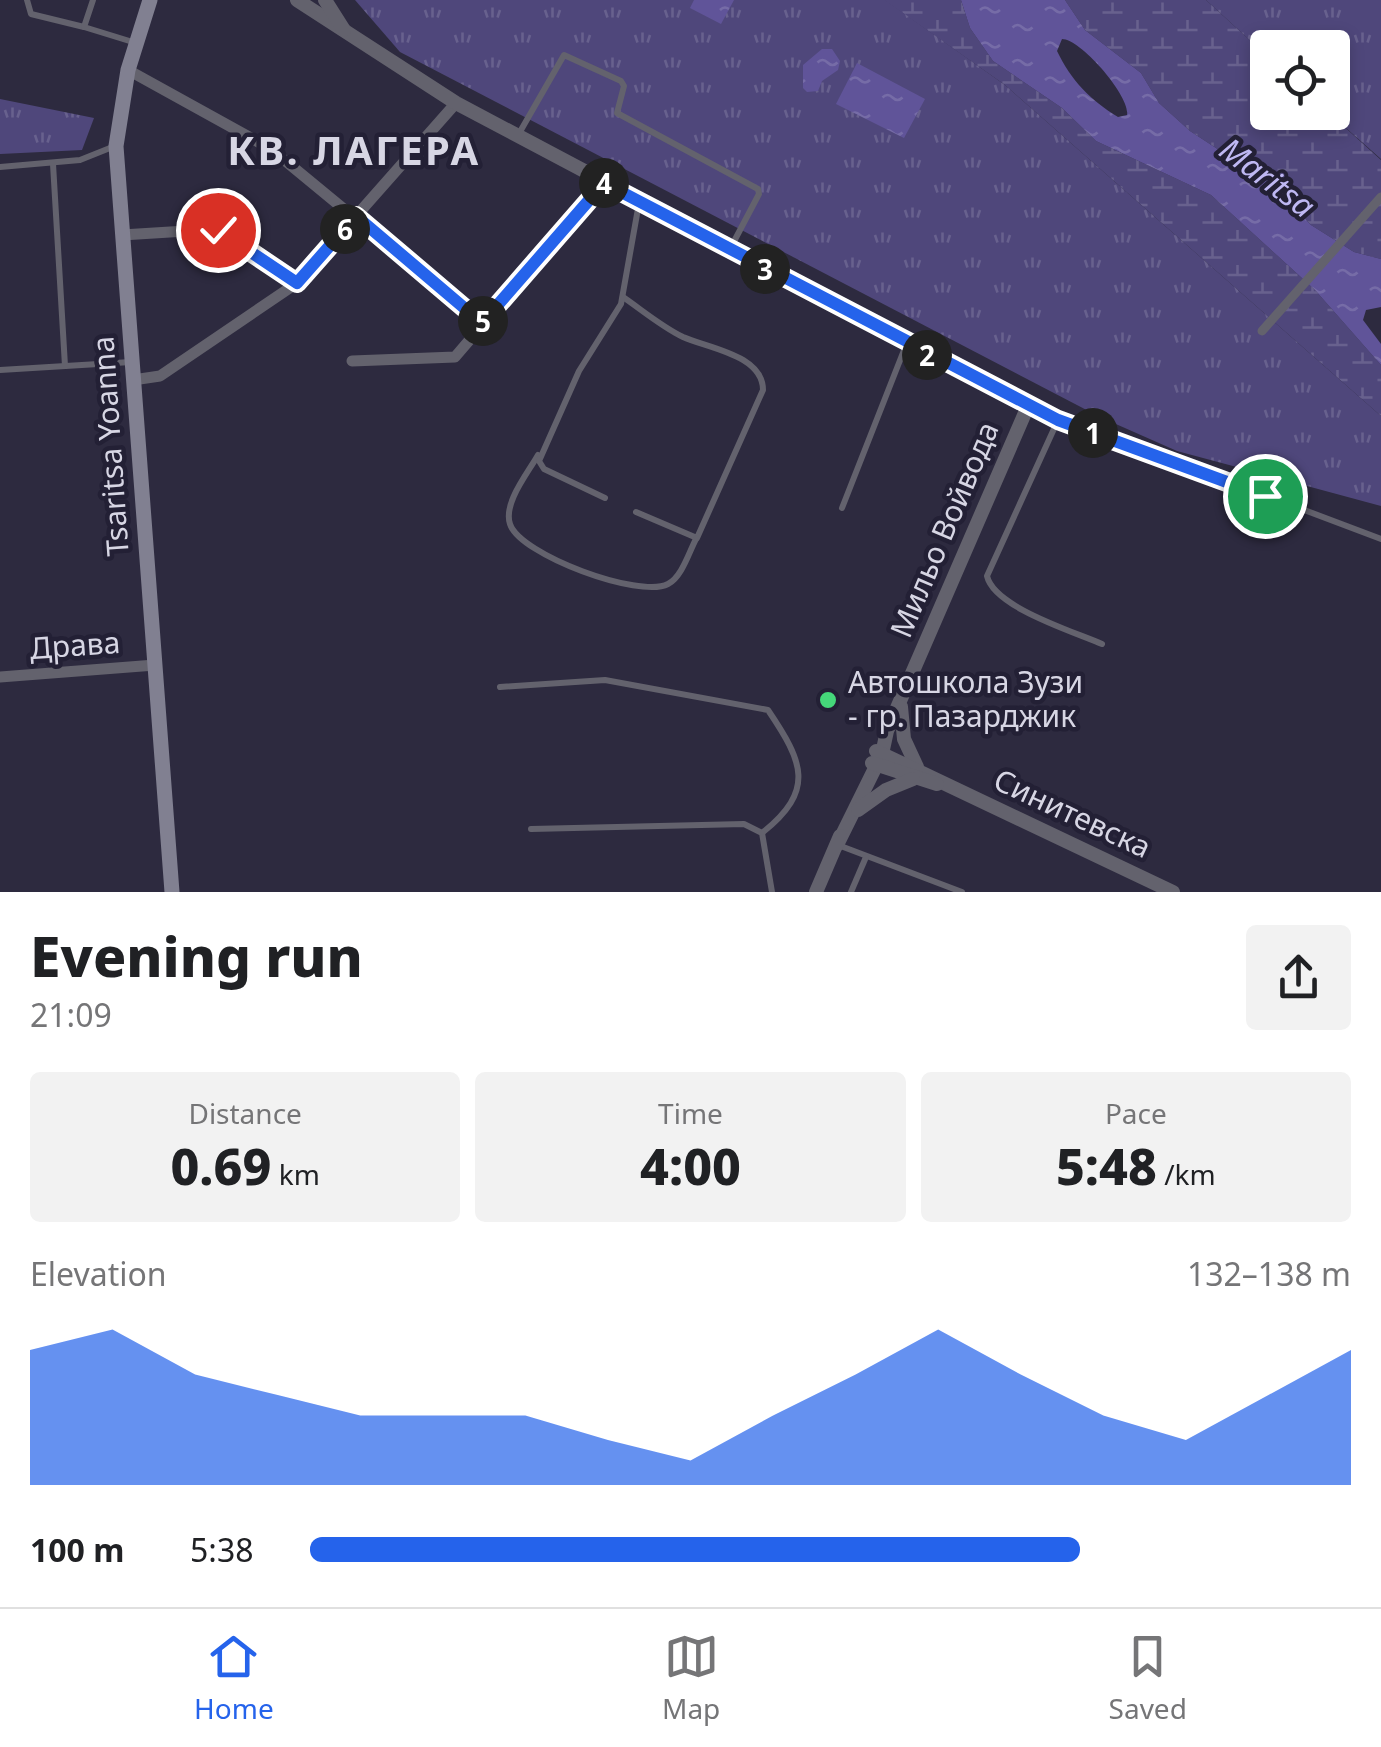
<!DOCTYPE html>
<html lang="en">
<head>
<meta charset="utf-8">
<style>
	:root { --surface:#fff; --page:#f2f2f2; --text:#202124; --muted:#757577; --line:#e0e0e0; --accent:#2563eb }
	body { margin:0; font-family:"Noto Sans",sans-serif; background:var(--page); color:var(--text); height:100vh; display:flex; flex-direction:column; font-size:38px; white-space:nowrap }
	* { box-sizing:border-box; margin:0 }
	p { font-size:32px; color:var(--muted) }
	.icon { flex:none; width:55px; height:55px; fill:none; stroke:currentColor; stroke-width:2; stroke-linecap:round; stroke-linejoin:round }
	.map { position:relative; height:892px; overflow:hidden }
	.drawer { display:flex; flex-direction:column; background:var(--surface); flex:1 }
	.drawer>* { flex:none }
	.controls { position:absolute; left:1250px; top:30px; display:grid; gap:20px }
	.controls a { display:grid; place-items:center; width:100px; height:100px; border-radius:10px; background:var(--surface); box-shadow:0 5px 15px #0003; font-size:50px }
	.pin { position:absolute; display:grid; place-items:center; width:85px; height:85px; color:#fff; margin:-42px; border:5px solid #fff; border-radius:50%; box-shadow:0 2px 10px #0007 }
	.km { position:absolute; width:50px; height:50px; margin:-25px; border-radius:50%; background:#222; color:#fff; font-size:28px; line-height:50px; text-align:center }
	.round { display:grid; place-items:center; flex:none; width:105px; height:105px; border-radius:10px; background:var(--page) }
	.summary { display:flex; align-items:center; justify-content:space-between; height:170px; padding:0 30px }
	h1 { font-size:55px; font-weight:800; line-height:75px }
	.stats { display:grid; grid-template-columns:repeat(3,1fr); gap:15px; height:170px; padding:10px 30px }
	.stats div { display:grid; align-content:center; border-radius:10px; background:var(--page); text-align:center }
	.stats b { font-size:50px; font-weight:800 }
	.stats small { font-size:28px; font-weight:400 }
	.stats p { font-size:28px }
	.chart { height:280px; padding:20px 30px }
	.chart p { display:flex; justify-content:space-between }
	.chart svg { width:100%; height:180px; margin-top:10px; fill:var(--accent); opacity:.7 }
	ul { padding:0 30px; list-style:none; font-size:32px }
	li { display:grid; grid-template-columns:160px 120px 1fr; align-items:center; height:75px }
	li i { height:25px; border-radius:12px; background:var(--accent) }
	.menu { display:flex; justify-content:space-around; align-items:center; height:140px; border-top:2px solid var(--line); background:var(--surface); font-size:28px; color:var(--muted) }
	.menu a { display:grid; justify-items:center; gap:5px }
	.menu .on { color:var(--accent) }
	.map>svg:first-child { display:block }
	.wetland { fill:url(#wetland-marsh) }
	.park { fill:url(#park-tufts) }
	.water { fill:url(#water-ripples); fill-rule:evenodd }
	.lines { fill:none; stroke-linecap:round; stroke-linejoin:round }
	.service { stroke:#63626d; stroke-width:6 }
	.pedestrian { stroke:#63626d; stroke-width:9 }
	.minor { stroke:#63626d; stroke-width:11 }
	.tertiary { stroke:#63626d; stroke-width:14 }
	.secondary { stroke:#818091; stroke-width:15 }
	.route-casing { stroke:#fff; stroke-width:20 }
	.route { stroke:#2563eb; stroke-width:12 }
	.poi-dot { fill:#45d77a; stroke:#232035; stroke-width:4 }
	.labels { text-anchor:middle; stroke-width:9; stroke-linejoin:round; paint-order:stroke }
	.street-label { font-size:30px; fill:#d7d6e4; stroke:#232035 }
	.poi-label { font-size:30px; fill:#d7d6e4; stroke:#232035; text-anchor:start }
	.water-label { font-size:32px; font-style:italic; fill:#bfb8f3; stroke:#232035 }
	.district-label { font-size:40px; font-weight:bold; letter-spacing:2.5px; fill:#d7d6e4; stroke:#232035 }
</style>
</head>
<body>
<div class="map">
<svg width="1381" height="892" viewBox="0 0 1381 892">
	<defs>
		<pattern id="wetland-marsh" width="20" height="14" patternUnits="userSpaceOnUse" patternTransform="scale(2.5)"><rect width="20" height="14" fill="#4f477b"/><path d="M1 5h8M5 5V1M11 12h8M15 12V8" fill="none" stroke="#68618e"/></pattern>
		<pattern id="park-tufts" width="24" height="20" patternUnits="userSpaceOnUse" patternTransform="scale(2.5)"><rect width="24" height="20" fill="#4f477b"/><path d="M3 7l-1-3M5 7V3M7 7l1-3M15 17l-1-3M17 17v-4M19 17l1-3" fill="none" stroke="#68618e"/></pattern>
		<pattern id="water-ripples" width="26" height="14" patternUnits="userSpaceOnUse" patternTransform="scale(2.5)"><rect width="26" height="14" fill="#605499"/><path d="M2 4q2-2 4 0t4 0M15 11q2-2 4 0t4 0" fill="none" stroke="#766ca7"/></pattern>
	</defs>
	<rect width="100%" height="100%" fill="#2d2a3f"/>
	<!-- wetland -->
	<g class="wetland">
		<polygon points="884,0 961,0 970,28 993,61 1062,108 1096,141 1211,195 1315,290 1381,365 1381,416 1005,85"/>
		<polygon points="1065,0 1206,0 1267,56 1268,112 1329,113 1381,160 1381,259 1354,252 1311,225 1274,186 1190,131 1159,103 1141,73 1085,30"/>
	</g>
	<!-- park -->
	<g class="park">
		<polygon points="355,0 885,0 1005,85 1381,416 1381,506 1177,451 1100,417 400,52"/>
		<polygon points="1206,0 1381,0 1381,159 1329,113 1332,48 1268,48 1267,56"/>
		<polygon points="0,99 94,118 82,150 0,154"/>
	</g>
	<!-- water -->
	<g class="water">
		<polygon points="694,0 734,0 721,24 690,8"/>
		<path d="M961 0H1065L1085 30 1141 73 1159 103 1190 131 1274 186 1311 225 1354 252 1381 259V307L1366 310 1363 320 1381 344V365L1315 290 1211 195 1096 141 1062 108 993 61 970 28ZM1062 39C1081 39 1131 97 1127 115L1118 117C1090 100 1071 80 1057 51Z"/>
		<polygon points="822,49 832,49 840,61 838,70 822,81 818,91 807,92 803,88 803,65"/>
		<polygon points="857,63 925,99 904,138 836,104"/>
	</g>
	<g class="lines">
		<!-- service -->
		<g class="service">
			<polyline points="27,0 31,14 84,27"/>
			<polyline points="93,0 84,27 136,43"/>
			<polyline points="517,137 564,55 621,81 624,86 617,113 758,189 759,194 730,249"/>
			<polyline points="53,164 65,366"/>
			<polyline points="0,167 80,160 115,146"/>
			<path d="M623 297C642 310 662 327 683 337 708 348 763 355 763 390L697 538 636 512"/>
			<polyline points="0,370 131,362"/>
			<polyline points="1029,406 1381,539"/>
			<path d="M1058 420 987 576C994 607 1072 631 1102 644"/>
			<path d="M538 455C528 473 503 503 510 524 520 555 640 599 668 584 682 577 689 552 696 539"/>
			<polyline points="605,498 544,469 539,461 579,371 621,304 639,203"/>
			<polyline points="842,508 906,345"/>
			<path d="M500 687 605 680 768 710C803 762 816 790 762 833"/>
			<polyline points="531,829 744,824 762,833 772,892"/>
			<polyline points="838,845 962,892"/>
			<polyline points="851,892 866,857"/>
		</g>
		<!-- pedestrian -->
		<polyline class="pedestrian" points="1262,331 1381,197"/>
		<!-- minor -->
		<g class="minor">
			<polyline points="128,70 271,149 482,323"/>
			<polyline points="122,235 218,229 297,283"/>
			<polyline points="352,361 455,357 604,183"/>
			<polyline points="133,380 160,376 297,283 456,103"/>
			<polyline points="0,677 155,665"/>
		</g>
		<!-- tertiary -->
		<g class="tertiary">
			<polyline points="297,0 456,103 1028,406 887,731 882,754 837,845"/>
			<polyline points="325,0 344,30"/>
			<polyline points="901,707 904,739 917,767"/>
			<polyline points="876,751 1173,892"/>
			<polyline points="872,763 937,784"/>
			<polyline points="858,810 886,790 913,779"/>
			<polyline points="816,892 840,836"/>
		</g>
		<!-- secondary -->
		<polyline class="secondary" points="150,0 128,70 116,146 172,892"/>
	</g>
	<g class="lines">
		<!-- route casing -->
		<g class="route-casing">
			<polyline id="route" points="218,230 297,283 356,216 482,323 604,183 1058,420 1265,496"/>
		</g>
		<!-- route -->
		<use href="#route" class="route"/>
	</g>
	<!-- markers -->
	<circle class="poi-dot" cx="828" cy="700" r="10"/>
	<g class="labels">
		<!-- street labels -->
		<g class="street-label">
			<text transform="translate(111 446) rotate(-94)" y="10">Tsaritsa Yoanna</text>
			<text transform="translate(945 530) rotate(-67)" y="10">Мильо Войвода</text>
			<text transform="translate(75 646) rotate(-4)" y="10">Драва</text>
			<text transform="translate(1072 814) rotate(25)" y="10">Синитевска</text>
		</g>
		<!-- poi labels -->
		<g class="poi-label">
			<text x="848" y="693">Автошкола Зузи<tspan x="848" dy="34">- гр. Пазарджик</tspan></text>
		</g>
		<!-- water labels -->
		<g class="water-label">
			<text transform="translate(1267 178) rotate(37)" y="11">Maritsa</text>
		</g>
		<!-- district labels -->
		<g class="district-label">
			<text x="354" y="165">КВ. ЛАГЕРА</text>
		</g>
	</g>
</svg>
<div class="controls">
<a><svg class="icon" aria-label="locate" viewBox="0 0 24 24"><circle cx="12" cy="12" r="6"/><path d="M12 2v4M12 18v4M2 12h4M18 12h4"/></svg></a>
</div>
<div class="pin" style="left:1265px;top:496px;background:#1e9e55"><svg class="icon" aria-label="arrive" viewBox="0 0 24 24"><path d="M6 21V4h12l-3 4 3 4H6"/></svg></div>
<div class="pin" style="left:218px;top:230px;background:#d93025"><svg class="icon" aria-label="check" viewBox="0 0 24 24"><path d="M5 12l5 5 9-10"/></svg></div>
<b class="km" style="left:1093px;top:433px">1</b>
<b class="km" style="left:927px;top:355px">2</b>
<b class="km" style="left:765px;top:269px">3</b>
<b class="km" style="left:604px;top:183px">4</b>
<b class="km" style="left:483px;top:321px">5</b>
<b class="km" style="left:345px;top:229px">6</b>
</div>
<section class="drawer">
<div class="summary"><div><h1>Evening run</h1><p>21:09</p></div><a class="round"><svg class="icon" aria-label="share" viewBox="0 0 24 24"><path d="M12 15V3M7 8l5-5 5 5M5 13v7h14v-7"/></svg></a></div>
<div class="stats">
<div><p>Distance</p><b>0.69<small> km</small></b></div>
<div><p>Time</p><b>4:00</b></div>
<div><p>Pace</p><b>5:48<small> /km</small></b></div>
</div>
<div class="chart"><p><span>Elevation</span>132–138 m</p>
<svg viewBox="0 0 160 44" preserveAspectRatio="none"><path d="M0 44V11L10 6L20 17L30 22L40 27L50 27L60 27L70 33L80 38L90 27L100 17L110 6L120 17L130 27L140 33L150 22L160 11V44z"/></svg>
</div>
<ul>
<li><b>100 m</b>5:38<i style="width:74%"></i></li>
</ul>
</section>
<nav class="menu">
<a class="on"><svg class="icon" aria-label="home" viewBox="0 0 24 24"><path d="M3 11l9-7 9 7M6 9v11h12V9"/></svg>Home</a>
<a><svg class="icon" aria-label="map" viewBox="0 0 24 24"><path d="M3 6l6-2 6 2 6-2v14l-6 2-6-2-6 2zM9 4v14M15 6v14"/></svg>Map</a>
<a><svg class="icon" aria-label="saved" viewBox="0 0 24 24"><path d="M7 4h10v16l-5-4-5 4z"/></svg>Saved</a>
</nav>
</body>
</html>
